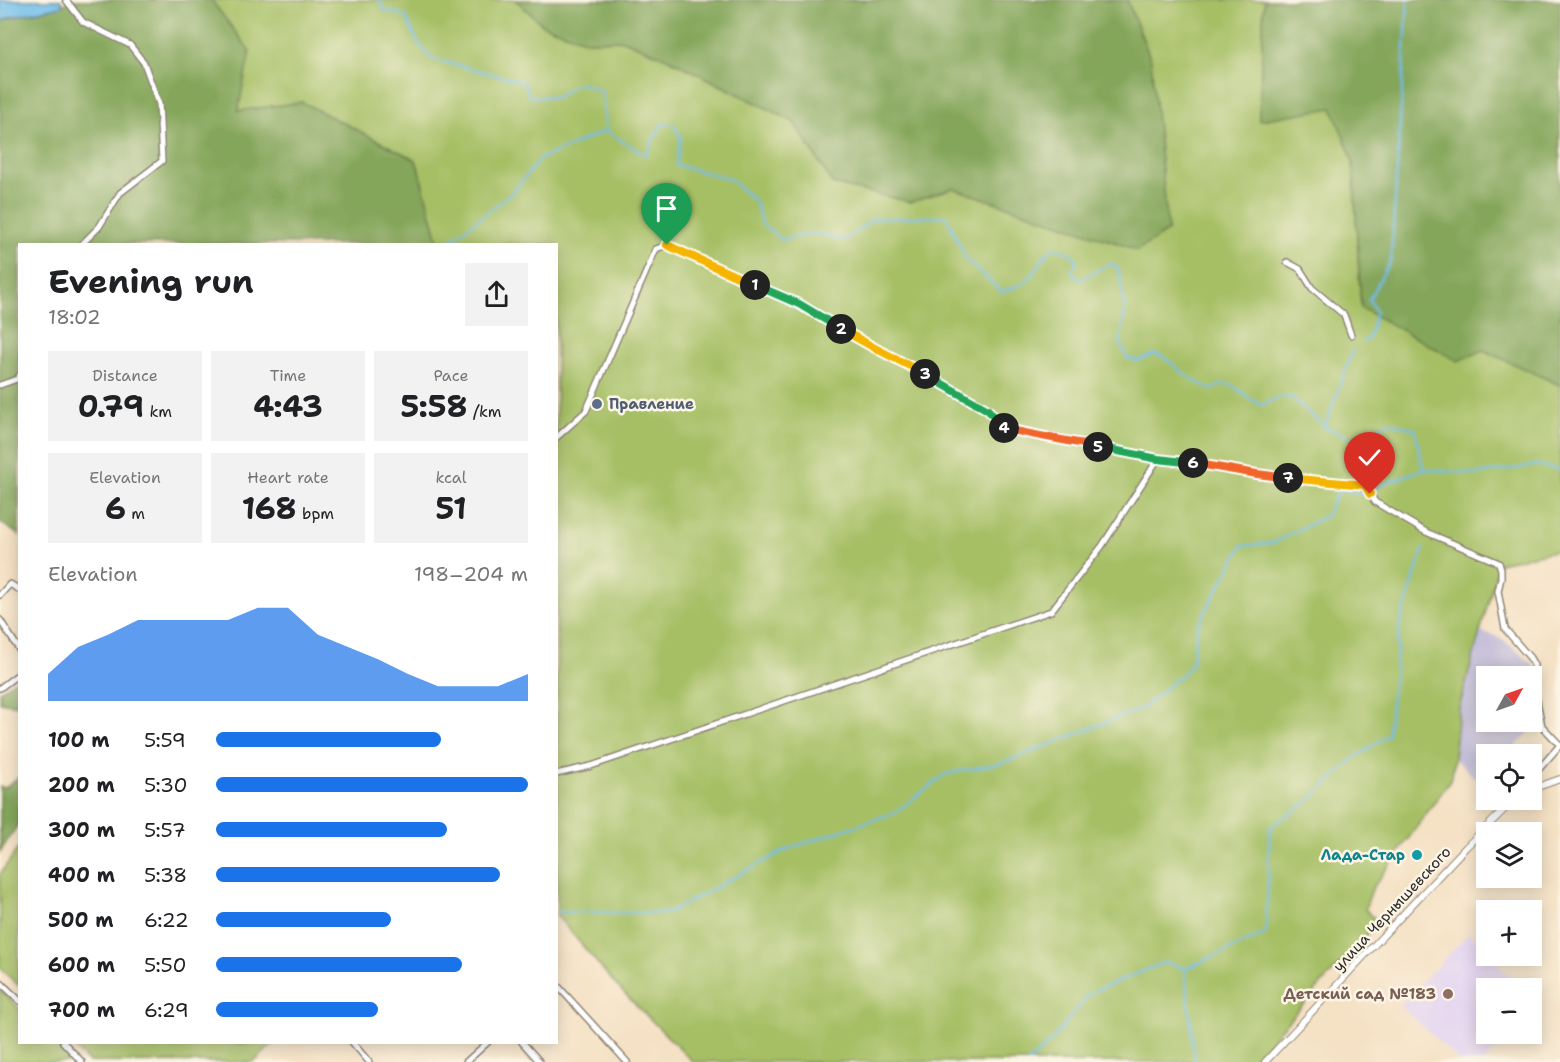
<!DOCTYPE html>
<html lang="en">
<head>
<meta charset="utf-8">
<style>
	:root { --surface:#fff; --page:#f2f2f2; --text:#202124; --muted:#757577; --accent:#1a73e8 }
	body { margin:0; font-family:"Shantell Sans",sans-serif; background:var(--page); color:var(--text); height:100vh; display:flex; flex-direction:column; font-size:22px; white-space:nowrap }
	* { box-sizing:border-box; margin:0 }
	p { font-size:20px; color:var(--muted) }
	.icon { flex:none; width:33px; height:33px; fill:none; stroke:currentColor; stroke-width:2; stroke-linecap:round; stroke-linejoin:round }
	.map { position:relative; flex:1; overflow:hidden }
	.panel { position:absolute; left:18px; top:243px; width:540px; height:801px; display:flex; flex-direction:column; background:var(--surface); border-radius:0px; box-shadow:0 3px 15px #0003 }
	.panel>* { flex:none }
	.needle { width:39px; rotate:50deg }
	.tools { position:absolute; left:1476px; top:666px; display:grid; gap:12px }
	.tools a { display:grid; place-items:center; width:66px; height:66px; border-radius:0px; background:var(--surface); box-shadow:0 3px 15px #0003; font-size:30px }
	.pin { position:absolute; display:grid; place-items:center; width:51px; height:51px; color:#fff; margin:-62px -26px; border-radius:50% 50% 50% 0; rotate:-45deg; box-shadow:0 0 6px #0007 }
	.pin .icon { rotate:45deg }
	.km { position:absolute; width:30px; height:30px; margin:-15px; border-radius:50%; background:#222; color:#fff; font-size:16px; line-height:30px; text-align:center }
	.round { display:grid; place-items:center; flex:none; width:63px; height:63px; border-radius:0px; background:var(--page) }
	.headline { display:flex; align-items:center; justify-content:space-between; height:102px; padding:0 30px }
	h1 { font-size:33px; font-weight:700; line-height:45px }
	.figures { display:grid; grid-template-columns:repeat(3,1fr); gap:9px; height:102px; padding:6px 30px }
	.figures div { display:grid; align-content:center; border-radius:0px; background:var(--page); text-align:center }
	.figures b { font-size:30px; font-weight:700 }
	.figures small { font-size:16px; font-weight:400 }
	.figures p { font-size:16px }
	.chart { height:168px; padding:12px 30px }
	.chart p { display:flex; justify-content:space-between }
	.chart svg { width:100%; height:108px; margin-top:6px; fill:var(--accent); opacity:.7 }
	ul { padding:0 30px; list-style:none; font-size:20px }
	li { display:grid; grid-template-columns:96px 72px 1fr; align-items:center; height:45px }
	li i { height:15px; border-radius:8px; background:var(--accent) }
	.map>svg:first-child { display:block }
	.built { fill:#e3d3f2 }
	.industrial { fill:#c6c0da; fill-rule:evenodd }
	.green { fill:#a6bf65; stroke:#687548; stroke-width:1.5 }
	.forest { fill:#84a65a; stroke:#586842; stroke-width:1.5 }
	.water { fill:#71beeb; stroke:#4e748b; stroke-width:1.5 }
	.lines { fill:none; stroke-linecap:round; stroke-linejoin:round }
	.stream { stroke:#71beeb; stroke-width:2 }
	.minor-casing { stroke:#908678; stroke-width:8 }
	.tertiary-casing { stroke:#908678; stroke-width:8 }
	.minor { stroke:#fff; stroke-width:5 }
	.tertiary { stroke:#fff; stroke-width:6 }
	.split-1-casing { stroke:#fff; stroke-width:12 }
	.split-2-casing { stroke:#fff; stroke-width:12 }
	.split-3-casing { stroke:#fff; stroke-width:12 }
	.split-4-casing { stroke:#fff; stroke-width:12 }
	.split-5-casing { stroke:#fff; stroke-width:12 }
	.split-6-casing { stroke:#fff; stroke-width:12 }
	.split-7-casing { stroke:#fff; stroke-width:12 }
	.split-8-casing { stroke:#fff; stroke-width:12 }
	.split-1 { stroke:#f5b400; stroke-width:8 }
	.split-2 { stroke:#22a559; stroke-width:8 }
	.split-3 { stroke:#f5b400; stroke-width:8 }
	.split-4 { stroke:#22a559; stroke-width:8 }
	.split-5 { stroke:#f0652b; stroke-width:8 }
	.split-6 { stroke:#22a559; stroke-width:8 }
	.split-7 { stroke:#f0652b; stroke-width:8 }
	.split-8 { stroke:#f5b400; stroke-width:8 }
	.service-dot { fill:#5c6f8a; stroke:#fcf5e5; stroke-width:2 }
	.culture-dot { fill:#0f9aa8; stroke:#fcf5e5; stroke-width:2 }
	.education-dot { fill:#8d6e63; stroke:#fcf5e5; stroke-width:2 }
	.labels { text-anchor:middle; stroke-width:5; stroke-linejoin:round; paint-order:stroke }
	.service-label { font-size:15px; font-weight:bold; fill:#4e5e75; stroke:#fcf5e5; text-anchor:start }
	.culture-label { font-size:15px; font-weight:bold; fill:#0d838f; stroke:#fcf5e5; text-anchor:end }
	.street-label { font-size:15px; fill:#2b2b2b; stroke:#fcf5e5 }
	.education-label { font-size:15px; font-weight:bold; fill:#785e54; stroke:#fcf5e5; text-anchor:end }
</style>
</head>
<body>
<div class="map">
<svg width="1560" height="1062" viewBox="0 0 1560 1062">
	<rect width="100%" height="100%" fill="#fcf5e5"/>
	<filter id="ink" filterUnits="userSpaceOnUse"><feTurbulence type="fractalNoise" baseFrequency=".0167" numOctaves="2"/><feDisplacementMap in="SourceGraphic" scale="12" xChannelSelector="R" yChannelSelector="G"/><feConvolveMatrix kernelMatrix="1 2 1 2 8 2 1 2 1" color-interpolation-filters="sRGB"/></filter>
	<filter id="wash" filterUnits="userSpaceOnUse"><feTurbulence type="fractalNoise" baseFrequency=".008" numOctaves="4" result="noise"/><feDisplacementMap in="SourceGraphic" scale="24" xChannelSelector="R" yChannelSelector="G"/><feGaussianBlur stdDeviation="1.35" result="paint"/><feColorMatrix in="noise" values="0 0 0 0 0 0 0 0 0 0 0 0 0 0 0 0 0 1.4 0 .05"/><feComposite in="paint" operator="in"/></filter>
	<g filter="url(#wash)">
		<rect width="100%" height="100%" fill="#f5e1c4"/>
		<!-- built -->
		<polygon class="built" points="1469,933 1486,952 1486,956 1490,956 1521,988 1486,988 1486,1034 1511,1034 1483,1062 1460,1062 1400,1005"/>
		<!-- industrial -->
		<path class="industrial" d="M1480 631 1501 638 1534 665 1533 680 1542 726 1533 729 1507 754H1486V773L1478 779 1475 778 1455 759 1459 708ZM1486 676H1532V722H1486Z"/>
		<!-- green -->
		<g class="green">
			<polygon points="211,0 516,0 543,25 587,41 623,40 667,58 794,122 833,184 911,202 953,188 1138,250 1151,60 1127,0 1264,0 1259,120 1332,107 1353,161 1361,308 1483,350 1560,385 1560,550 1499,563 1459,708 1452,778 1372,889 1365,909 1378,922 1251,1062 693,1062 616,985 557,916 556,244 439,244 416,160 302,102 238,111 249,51"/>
			<polygon points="19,847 19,986 0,968 0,874"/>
			<polygon points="0,989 19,1008 20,1042 55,1043 75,1062 0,1062"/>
			<polygon points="70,1043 274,1043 254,1062 89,1062"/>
		</g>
		<!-- forest -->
		<g class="forest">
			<path d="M71 0H211L250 51 238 111 302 102 416 160 439 244H20L19 535 0 522V22C22 11 50 14 71 0Z"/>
			<polygon points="516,0 1127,0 1151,60 1168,231 1138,250 953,188 911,202 833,184 794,122 667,58 623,40 587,41 543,25"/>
			<polygon points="1264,0 1560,0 1560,385 1483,350 1458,361 1361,308 1353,161 1332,108 1259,120"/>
			<polygon points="19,678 19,705 0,702 0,691"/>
			<polygon points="19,777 19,823 0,852 0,786 5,788"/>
		</g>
		<!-- water -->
		<polygon class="water" points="0,0 61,0 62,6 10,17 0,22"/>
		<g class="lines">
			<!-- stream -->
			<g class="stream">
				<path d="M379 0 384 10 405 15 418 43 432 59 524 82 530 97H557L578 83 601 90 606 131 645 155 662 124 674 125 681 138 676 165 730 179 755 201 762 224 782 240 812 233 845 240 873 219 946 216 967 261 1002 292C1010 289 1022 285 1028 280 1046 263 1044 233 1076 258V264L1072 270 1074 276 1080 280 1107 265 1113 264 1119 271 1125 309 1120 343 1127 358 1137 361 1155 354 1164 357 1187 376 1211 390C1236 374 1239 397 1261 405L1282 396 1292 398 1325 427 1358 441 1389 422 1415 429 1423 469 1477 474 1538 465 1560 470"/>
				<polyline points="446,244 512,193 540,159 605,131"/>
				<polyline points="1363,341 1368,340 1376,312 1369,299 1391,260 1408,0"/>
				<polyline points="1325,426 1353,350"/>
				<polyline points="556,912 668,913 787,849 894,813 946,774 1002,763 1143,708 1191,666 1198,625 1242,546 1273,543 1326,516 1339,489 1358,494 1423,469"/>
				<polyline points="1185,969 1195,1062"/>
				<polyline points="1029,1062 1053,1039 1090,993 1166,962 1185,969 1266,933 1270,827 1309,801 1352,760 1388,735 1400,624 1423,549"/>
			</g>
		</g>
	</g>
	<g filter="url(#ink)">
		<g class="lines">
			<!-- minor casing -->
			<g class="minor-casing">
				<g id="minor">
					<polyline points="66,0 83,22 130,45 144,63 159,104 162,161 120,193 99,227 82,244"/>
					<polyline points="1287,262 1300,269 1312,288 1344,315 1351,335"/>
					<polyline points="0,385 17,379 20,375"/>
					<polyline points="556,438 586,411 656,249 667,245 799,304 873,347 950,387 988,410 1003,428 1032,435 1054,437 1158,459 1203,464 1257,474 1365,485 1375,502 1426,532 1499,563 1501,570 1501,578 1498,591 1505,629 1530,658 1534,665 1533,680 1542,726 1560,745"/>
					<polyline points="0,595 10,584 20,590"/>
					<polyline points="0,620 20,651"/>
					<polyline points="0,688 20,673"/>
					<polyline points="556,774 591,766 1051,611 1102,546 1158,459"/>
					<polyline points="1532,777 1560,745"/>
					<polyline points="0,982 20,1001"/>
					<polyline points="556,984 627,1062"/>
					<polyline points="63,1042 82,1062"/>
					<polyline points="352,1042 369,1062"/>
					<polyline points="522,1042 540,1062"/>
					<polyline points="466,1062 488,1042"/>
				</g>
			</g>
			<!-- tertiary casing -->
			<g class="tertiary-casing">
				<g id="tertiary">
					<polyline points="1532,789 1560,779"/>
					<polyline points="1265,1062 1466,847 1514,800"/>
				</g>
			</g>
			<!-- minor -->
			<use href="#minor" class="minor"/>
			<!-- tertiary -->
			<use href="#tertiary" class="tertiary"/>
		</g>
	</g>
	<g class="lines" filter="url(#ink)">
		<!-- split-1 casing -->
		<g class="split-1-casing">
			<polyline id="split-1" points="667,245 755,285"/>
		</g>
		<!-- split-2 casing -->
		<g class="split-2-casing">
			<polyline id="split-2" points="755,285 799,304 841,329"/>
		</g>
		<!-- split-3 casing -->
		<g class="split-3-casing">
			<polyline id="split-3" points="841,329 873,347 925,374"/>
		</g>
		<!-- split-4 casing -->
		<g class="split-4-casing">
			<polyline id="split-4" points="925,374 988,410 1004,428"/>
		</g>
		<!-- split-5 casing -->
		<g class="split-5-casing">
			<path id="split-5" d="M1004 428C1035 436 1066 440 1098 447"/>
		</g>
		<!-- split-6 casing -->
		<g class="split-6-casing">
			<polyline id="split-6" points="1098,447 1158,459 1193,463"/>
		</g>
		<!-- split-7 casing -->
		<g class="split-7-casing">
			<polyline id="split-7" points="1193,463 1257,474 1288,478"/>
		</g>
		<!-- split-8 casing -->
		<g class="split-8-casing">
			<polyline id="split-8" points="1288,478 1365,485 1370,494"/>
		</g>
		<!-- split-1 -->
		<use href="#split-1" class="split-1"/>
		<!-- split-2 -->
		<use href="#split-2" class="split-2"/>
		<!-- split-3 -->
		<use href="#split-3" class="split-3"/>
		<!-- split-4 -->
		<use href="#split-4" class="split-4"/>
		<!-- split-5 -->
		<use href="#split-5" class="split-5"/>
		<!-- split-6 -->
		<use href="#split-6" class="split-6"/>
		<!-- split-7 -->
		<use href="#split-7" class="split-7"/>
		<!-- split-8 -->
		<use href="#split-8" class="split-8"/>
	</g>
	<!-- markers -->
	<circle class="service-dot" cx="597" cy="404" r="6"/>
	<circle class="culture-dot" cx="1417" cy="855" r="6"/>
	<circle class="education-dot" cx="1448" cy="994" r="6"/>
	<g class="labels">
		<!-- service labels -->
		<g class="service-label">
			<text x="609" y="409">Правление</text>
		</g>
		<!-- culture labels -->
		<g class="culture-label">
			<text x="1405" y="860">Лада-Стар</text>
		</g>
		<!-- street labels -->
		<g class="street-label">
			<text transform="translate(1392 909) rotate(-47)" y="5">улица Чернышевского</text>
		</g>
		<!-- education labels -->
		<g class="education-label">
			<text x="1436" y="999">Детский сад №183</text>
		</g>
	</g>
</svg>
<div class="tools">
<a><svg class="needle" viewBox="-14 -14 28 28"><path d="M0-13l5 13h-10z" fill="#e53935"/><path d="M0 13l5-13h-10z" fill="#757577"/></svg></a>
<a><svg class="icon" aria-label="locate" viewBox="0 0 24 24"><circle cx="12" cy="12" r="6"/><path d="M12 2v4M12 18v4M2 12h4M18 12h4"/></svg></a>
<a><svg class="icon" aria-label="layers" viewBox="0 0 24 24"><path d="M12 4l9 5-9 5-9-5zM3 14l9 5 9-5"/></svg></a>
<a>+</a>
<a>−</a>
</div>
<div class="pin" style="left:667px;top:245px;background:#1e9e55"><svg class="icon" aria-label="arrive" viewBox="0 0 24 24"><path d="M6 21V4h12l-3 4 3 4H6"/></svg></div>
<div class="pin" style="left:1370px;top:494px;background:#d93025"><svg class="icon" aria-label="check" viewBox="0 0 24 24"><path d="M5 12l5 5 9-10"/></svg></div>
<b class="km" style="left:755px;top:285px">1</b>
<b class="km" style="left:841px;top:329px">2</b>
<b class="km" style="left:925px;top:374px">3</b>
<b class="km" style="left:1004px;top:428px">4</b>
<b class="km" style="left:1098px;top:447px">5</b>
<b class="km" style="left:1193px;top:463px">6</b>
<b class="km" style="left:1288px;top:478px">7</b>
<section class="panel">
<div class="headline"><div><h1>Evening run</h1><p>18:02</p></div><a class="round"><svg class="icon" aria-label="share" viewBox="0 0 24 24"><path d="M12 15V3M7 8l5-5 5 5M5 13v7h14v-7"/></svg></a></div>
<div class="figures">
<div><p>Distance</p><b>0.79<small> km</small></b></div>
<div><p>Time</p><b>4:43</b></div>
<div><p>Pace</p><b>5:58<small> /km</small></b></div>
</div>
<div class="figures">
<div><p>Elevation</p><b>6<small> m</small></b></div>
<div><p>Heart rate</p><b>168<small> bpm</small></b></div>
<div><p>kcal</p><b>51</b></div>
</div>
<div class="chart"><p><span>Elevation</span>198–204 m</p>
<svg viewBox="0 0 160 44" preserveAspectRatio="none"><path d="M0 44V33L10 22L20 17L30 11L40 11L50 11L60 11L70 6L80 6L90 17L100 22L110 27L120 33L130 38L140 38L150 38L160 33V44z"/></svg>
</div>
<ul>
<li><b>100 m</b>5:59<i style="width:72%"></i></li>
<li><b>200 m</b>5:30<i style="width:100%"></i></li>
<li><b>300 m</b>5:57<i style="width:74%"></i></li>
<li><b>400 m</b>5:38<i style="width:91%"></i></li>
<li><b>500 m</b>6:22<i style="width:56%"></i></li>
<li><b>600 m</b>5:50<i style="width:79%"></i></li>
<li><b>700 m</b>6:29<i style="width:52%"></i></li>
</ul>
</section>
</div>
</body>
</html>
